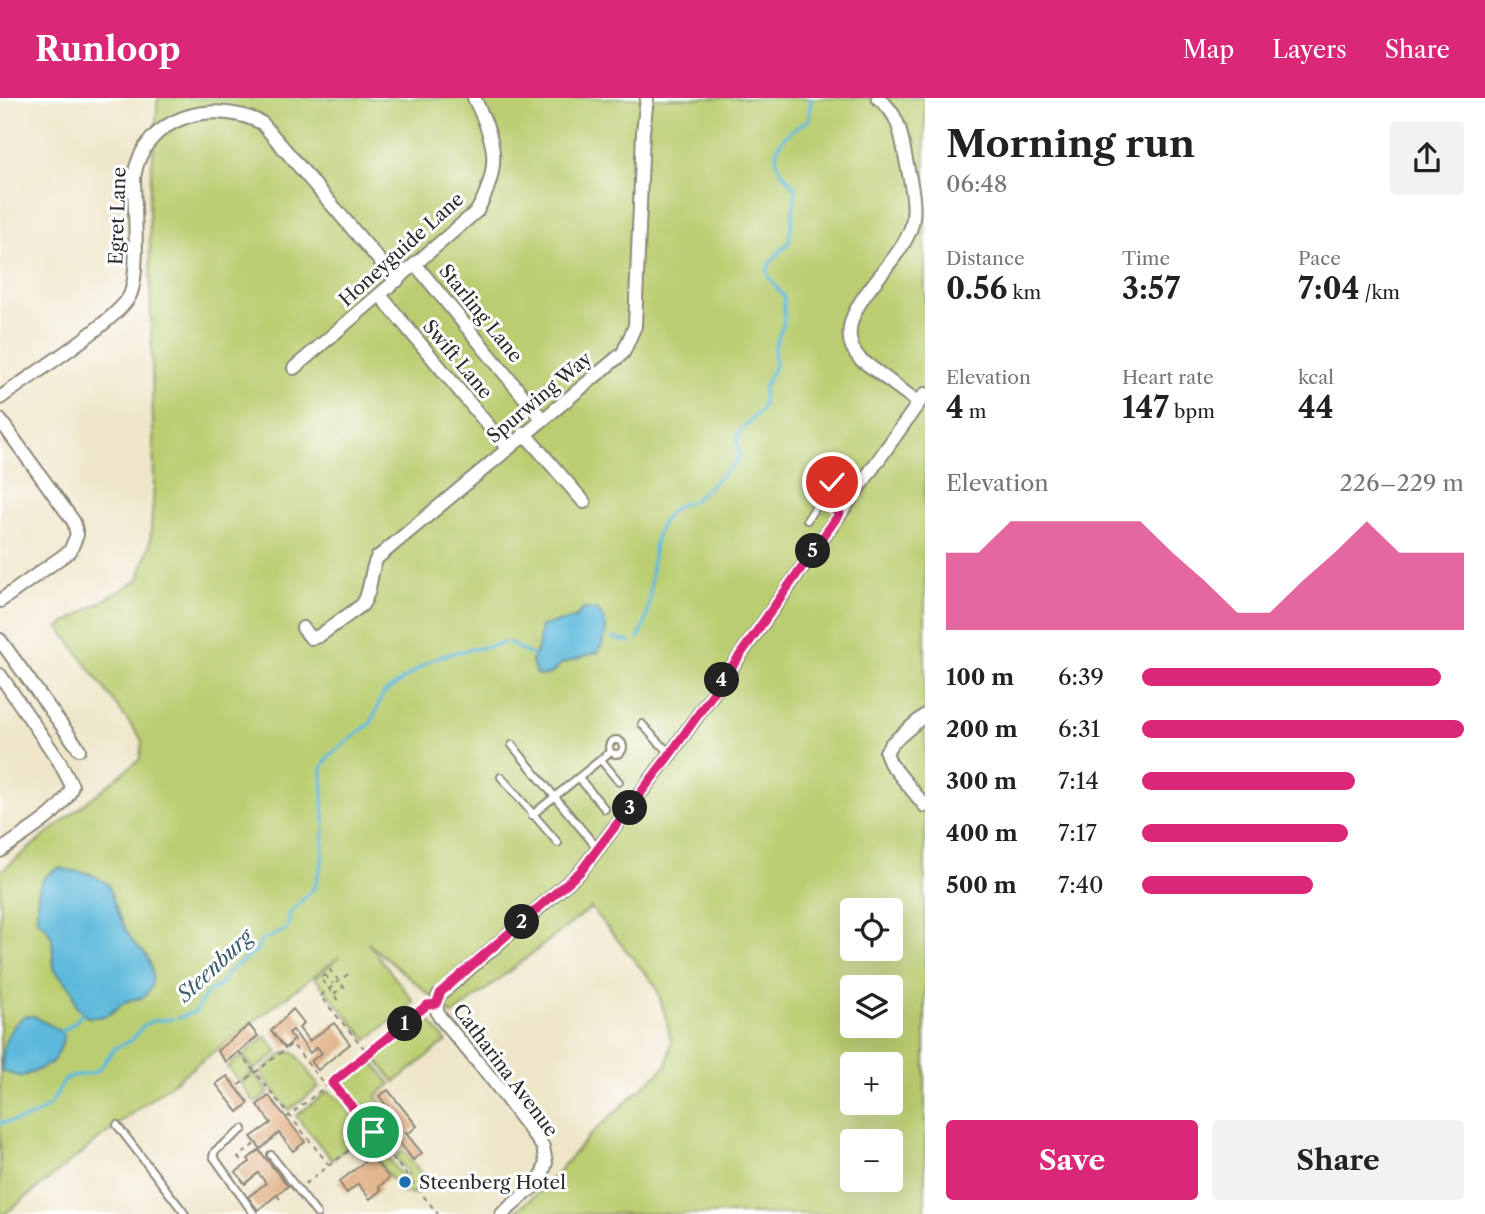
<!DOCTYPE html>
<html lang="en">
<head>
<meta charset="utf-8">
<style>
	:root { --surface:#fff; --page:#f2f2f2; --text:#222; --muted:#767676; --accent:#db2777 }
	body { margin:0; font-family:"Libre Caslon Text",serif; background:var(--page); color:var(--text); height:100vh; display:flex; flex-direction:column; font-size:26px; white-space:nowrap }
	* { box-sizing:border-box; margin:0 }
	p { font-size:23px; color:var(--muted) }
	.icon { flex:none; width:38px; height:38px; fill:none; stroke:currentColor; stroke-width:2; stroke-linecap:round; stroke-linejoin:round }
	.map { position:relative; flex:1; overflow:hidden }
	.panel { display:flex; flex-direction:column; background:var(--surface); width:560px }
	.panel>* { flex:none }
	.buttons { position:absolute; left:840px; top:800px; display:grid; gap:14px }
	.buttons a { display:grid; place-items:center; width:63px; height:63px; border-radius:7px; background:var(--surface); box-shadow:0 7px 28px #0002; font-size:35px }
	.pin { position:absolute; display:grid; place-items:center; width:60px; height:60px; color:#fff; margin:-30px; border:4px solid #fff; border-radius:50%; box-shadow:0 2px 7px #0007 }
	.km { position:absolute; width:35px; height:35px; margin:-18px; border-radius:50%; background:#222; color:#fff; font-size:19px; line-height:35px; text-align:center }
	.round { display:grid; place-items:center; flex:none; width:74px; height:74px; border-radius:7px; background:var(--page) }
	.headline { display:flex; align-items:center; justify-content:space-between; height:119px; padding:0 21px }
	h1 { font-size:38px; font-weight:700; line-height:52px }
	.stats { display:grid; grid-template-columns:repeat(3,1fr); gap:10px; height:119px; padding:7px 21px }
	.stats div { display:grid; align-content:center }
	.stats b { font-size:30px; font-weight:700 }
	.stats small { font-size:19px; font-weight:400 }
	.stats p { font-size:19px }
	.chart { height:196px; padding:14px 21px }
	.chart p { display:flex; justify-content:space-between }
	.chart svg { width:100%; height:126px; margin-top:7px; fill:var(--accent); opacity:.7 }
	.action { display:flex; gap:14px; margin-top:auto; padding:14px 21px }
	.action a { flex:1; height:80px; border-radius:7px; background:var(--accent); color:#fff; font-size:28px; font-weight:700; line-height:80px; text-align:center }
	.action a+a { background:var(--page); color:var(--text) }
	ul { padding:0 21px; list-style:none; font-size:23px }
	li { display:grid; grid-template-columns:112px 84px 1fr; align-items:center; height:52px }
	li i { height:18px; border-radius:9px; background:var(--accent) }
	header { display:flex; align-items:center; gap:42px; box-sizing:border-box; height:98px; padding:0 35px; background:var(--accent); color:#fff }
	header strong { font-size:33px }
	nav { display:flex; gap:38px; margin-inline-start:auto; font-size:24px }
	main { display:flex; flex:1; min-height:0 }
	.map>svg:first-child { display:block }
	.green { fill:#bacd70; stroke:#727c4e; stroke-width:2; fill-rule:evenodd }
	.water { fill:#5db9db; stroke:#447283; stroke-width:2 }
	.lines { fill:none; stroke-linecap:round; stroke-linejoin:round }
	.stream { stroke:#5db9db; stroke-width:3.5 }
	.building { fill:#dfab7d }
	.service-casing { stroke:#8d887a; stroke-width:10 }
	.minor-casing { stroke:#8d887a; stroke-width:16 }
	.path { stroke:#8d887a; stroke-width:2; stroke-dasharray:5 5; stroke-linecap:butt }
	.service { stroke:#fff; stroke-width:6 }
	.minor { stroke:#fff; stroke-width:12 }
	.route-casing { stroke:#fff; stroke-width:14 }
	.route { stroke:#db2777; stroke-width:9 }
	.poi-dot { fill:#1f6fb2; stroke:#fff; stroke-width:2.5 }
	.labels { text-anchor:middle; stroke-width:6; stroke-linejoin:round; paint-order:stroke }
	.street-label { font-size:19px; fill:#2b2b2b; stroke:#fff }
	.poi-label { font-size:19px; fill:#2b2b2b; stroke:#fff; text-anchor:start }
	.water-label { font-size:21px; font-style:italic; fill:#3c5d69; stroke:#fff }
</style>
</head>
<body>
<header>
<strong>Runloop</strong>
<nav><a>Map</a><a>Layers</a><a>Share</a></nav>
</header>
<main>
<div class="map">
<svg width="925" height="1116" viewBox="0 0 925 1116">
	<rect width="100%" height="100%" fill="#fff"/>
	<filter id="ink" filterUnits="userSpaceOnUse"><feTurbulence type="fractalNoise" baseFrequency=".0143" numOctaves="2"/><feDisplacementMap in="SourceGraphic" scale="14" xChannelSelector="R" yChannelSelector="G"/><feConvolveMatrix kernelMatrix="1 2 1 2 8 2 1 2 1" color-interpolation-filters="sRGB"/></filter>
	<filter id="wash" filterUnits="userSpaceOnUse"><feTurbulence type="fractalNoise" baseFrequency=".00686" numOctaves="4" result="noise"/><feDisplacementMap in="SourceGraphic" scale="28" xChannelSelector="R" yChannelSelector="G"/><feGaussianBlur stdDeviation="1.57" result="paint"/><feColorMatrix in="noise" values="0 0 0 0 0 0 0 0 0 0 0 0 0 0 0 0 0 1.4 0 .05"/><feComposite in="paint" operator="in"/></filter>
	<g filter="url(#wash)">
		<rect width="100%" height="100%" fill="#efe6ca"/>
		<!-- green -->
		<g class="green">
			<path d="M158 0H925V1116H512L543 1091 590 1037 667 967 671 943 666 920 656 888 591 810 453 917 367 844 414 904 367 942 315 880 339 859 117 1027 5 1116H0V774L140 661 142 642 59 529 139 481 150 445 154 388 149 102ZM852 812H891V850H852ZM852 889H891V928H852ZM852 966H891V1004H852ZM852 1043H891V1082H852Z"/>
			<polygon points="423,914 446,943 395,984 371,955"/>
			<polygon points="266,938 278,954 255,972 243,957"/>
			<polygon points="285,954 291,954 296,956 319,989 289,1012 260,975"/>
			<polygon points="241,958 253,974 240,985 227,969"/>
			<path d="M370 960 391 986 376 998 386 1011 382 1014 387 1021 375 1029 347 992C344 975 358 969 370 960Z"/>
			<polygon points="255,976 269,995 255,1005 241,986"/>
			<polygon points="328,993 341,1003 366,1035 332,1062 296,1018"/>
			<polygon points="382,1051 403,1079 408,1075 395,1059 403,1053 430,1085 416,1096 414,1094 410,1097 408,1093 404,1096 373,1058"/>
		</g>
		<!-- water -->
		<g class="water">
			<path d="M583 511 597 512C611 527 607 538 598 554L561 566 551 576 541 578 536 576 532 564 538 550 541 528 575 520Z"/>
			<path d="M59 770 90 776 108 786C114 806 121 823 131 841 135 848 141 851 146 857 154 870 157 891 141 900 137 902 133 900 130 902 109 911 115 921 87 919L76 908 72 891 54 871 52 840 47 830 37 821C38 797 34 781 59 770Z"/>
			<path d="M24 918H35C45 927 55 926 64 938 56 970 47 967 21 979L2 973C2 949 5 933 24 918Z"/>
		</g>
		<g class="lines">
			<!-- stream -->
			<g class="stream">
				<path d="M693 403 735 365 739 359 737 342 740 333 762 311 764 290 775 268 774 251 784 224V199L768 178 767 173 770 165 789 144 796 92C792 83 783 78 779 69 768 46 793 31 809 22L811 0"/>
				<polyline points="613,540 630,544"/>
				<path d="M638 540C663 508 634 419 688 404"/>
				<polyline points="509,545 533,558"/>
				<path d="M432 562C455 551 479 552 504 545"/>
				<polyline points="324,725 322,669 329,658 371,625 383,596 428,564"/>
				<polyline points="178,920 195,914 206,896 220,887 230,872 256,853 261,843 287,831 290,815 314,790 322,764 324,730"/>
				<polyline points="61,934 74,925 83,915"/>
				<polyline points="51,1005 65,982 72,978 93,975 99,971 115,950 132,942 143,928 152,923 172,921"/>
				<path d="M0 1025C19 1023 33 1021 49 1008"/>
			</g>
		</g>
		<g id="blocks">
			<!-- building -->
			<g class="building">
				<polygon points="293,911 304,925 299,930 309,943 334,925 350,946 318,972 311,963 322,955 317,949 310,955 293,932 289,935 294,942 285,950 271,933"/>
				<polygon points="249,927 258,938 226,964 217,953"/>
				<polygon points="227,978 249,1005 238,1014 216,986"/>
				<polygon points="388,992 417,1028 409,1035 405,1034 422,1055 413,1062 393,1036 398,1032 392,1025 397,1021 379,998"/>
				<polygon points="269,998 305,1044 293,1053 279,1035 261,1051 251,1039 271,1025 257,1007"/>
				<polygon points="259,1052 288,1088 258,1112 248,1099 266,1085 258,1075 245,1086 236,1074 250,1064 248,1061"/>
				<polygon points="372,1058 389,1080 379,1089 381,1092 370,1101 358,1086 347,1095 339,1084"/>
			</g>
		</g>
	</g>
	<g filter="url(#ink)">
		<use href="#blocks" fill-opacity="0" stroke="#8d887a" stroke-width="2"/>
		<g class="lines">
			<!-- service casing -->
			<g class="service-casing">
				<g id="service">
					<polyline points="820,402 840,415"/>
					<polyline points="807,422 839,373"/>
					<polyline points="642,626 659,645 671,655"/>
					<circle cx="616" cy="649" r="7"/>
					<polyline points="512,647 598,751"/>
					<polyline points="601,662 619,684"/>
					<polyline points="501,679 558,745"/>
					<polyline points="579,680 605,711"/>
					<polyline points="532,717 610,654"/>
					<polyline points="117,1027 185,1116"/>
					<polyline points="243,1031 215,1053 213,1058 254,1116"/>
					<polyline points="271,1057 317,1116"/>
				</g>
			</g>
			<!-- minor casing -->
			<g class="minor-casing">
				<g id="minor">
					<path d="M878 0C898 15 901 34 905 57 909 78 917 105 912 126 902 169 821 218 860 261L919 305"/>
					<polyline points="416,167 542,321"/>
					<polyline points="380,197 507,350"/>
					<path d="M294 270 477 113C502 68 496 44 474 0"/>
					<path d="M0 300C27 280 119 222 130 197 140 175 134 106 134 79 143 19 212 0 262 25L397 183"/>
					<polyline points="0,322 74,424 77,437 70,453 0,503"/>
					<polyline points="524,335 584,404"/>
					<path d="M303 530 311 540 319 538 362 507C372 494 369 475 377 460L623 255 635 228 643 34 647 0"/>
					<polyline points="0,542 79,651"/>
					<path d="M0 577 59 663 72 688C65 714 21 737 0 753"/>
					<polyline points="925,617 892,645 886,654 890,665 925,708"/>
					<polyline points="502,1116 540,1083 546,1065 543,1049 491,980 439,918 436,909 438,898 581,773 671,655 925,296"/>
				</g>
			</g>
			<!-- path -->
			<g class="path">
				<polyline points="348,876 320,898 368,955"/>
				<polyline points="325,877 333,886"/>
				<polyline points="334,896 343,889"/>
				<polyline points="338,902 320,880 330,872 347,893"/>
				<polyline points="239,954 329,1067"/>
				<polyline points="239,987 292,946 321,982 332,985 438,1116"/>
				<polyline points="286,1020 425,909"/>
				<polyline points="241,1062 238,1059 256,1045"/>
				<polyline points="305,1086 373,1034"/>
				<polyline points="277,1097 282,1104"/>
			</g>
			<!-- service -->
			<use href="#service" class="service"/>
			<!-- minor -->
			<use href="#minor" class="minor"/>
		</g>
	</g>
	<g class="lines" filter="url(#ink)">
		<!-- route casing -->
		<g class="route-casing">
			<polyline id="route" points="373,1034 332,985 427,907 436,906 441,894 581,773 671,655 840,415 820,402 832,384"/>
		</g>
		<!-- route -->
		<use href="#route" class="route"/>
	</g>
	<!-- markers -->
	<circle class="poi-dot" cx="405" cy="1084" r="7"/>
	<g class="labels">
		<!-- street labels -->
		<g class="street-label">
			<text transform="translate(117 118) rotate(-88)" y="7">Egret Lane</text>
			<text transform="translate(401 151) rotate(-42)" y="7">Honeyguide Lane</text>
			<text transform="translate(481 215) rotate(51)" y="7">Starling Lane</text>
			<text transform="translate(458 261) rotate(50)" y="7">Swift Lane</text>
			<text transform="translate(539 299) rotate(-40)" y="7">Spurwing Way</text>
			<text transform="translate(506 972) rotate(53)" y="7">Catharina Avenue</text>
		</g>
		<!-- poi labels -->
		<g class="poi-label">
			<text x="419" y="1091">Steenberg Hotel</text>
		</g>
		<!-- water labels -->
		<g class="water-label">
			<text transform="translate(215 868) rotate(-43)" y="7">Steenburg</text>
		</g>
	</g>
</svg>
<div class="buttons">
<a><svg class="icon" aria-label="locate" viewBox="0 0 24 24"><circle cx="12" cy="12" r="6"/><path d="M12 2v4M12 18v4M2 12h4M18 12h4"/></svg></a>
<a><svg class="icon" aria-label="layers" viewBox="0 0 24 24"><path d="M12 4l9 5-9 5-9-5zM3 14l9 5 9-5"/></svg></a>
<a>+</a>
<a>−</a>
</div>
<div class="pin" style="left:373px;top:1034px;background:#1e9e55"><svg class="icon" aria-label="arrive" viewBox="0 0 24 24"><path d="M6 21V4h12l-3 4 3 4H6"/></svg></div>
<div class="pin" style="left:832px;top:384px;background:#d93025"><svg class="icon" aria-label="check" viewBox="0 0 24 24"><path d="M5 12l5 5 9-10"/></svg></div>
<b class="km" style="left:405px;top:926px">1</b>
<b class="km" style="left:522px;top:824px">2</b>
<b class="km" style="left:630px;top:710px">3</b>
<b class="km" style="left:722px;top:582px">4</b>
<b class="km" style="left:813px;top:453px">5</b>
</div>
<section class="panel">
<div class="headline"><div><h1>Morning run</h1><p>06:48</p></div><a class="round"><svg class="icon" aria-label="share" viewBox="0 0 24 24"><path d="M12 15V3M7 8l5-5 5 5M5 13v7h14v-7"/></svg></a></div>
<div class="stats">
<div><p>Distance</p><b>0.56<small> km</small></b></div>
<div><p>Time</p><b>3:57</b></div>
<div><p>Pace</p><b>7:04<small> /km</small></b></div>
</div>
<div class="stats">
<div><p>Elevation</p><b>4<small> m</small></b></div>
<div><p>Heart rate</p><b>147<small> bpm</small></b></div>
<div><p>kcal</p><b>44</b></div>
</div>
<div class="chart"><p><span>Elevation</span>226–229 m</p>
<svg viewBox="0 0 160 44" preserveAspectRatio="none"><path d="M0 44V17L10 17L20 6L30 6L40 6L50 6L60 6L70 17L80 27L90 38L100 38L110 27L120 17L130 6L140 17L150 17L160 17V44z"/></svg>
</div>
<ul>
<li><b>100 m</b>6:39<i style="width:93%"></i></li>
<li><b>200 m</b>6:31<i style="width:100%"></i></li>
<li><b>300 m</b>7:14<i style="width:66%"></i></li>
<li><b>400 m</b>7:17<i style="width:64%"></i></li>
<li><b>500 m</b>7:40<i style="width:53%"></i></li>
</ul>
<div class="action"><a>Save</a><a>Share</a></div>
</section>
</main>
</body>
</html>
